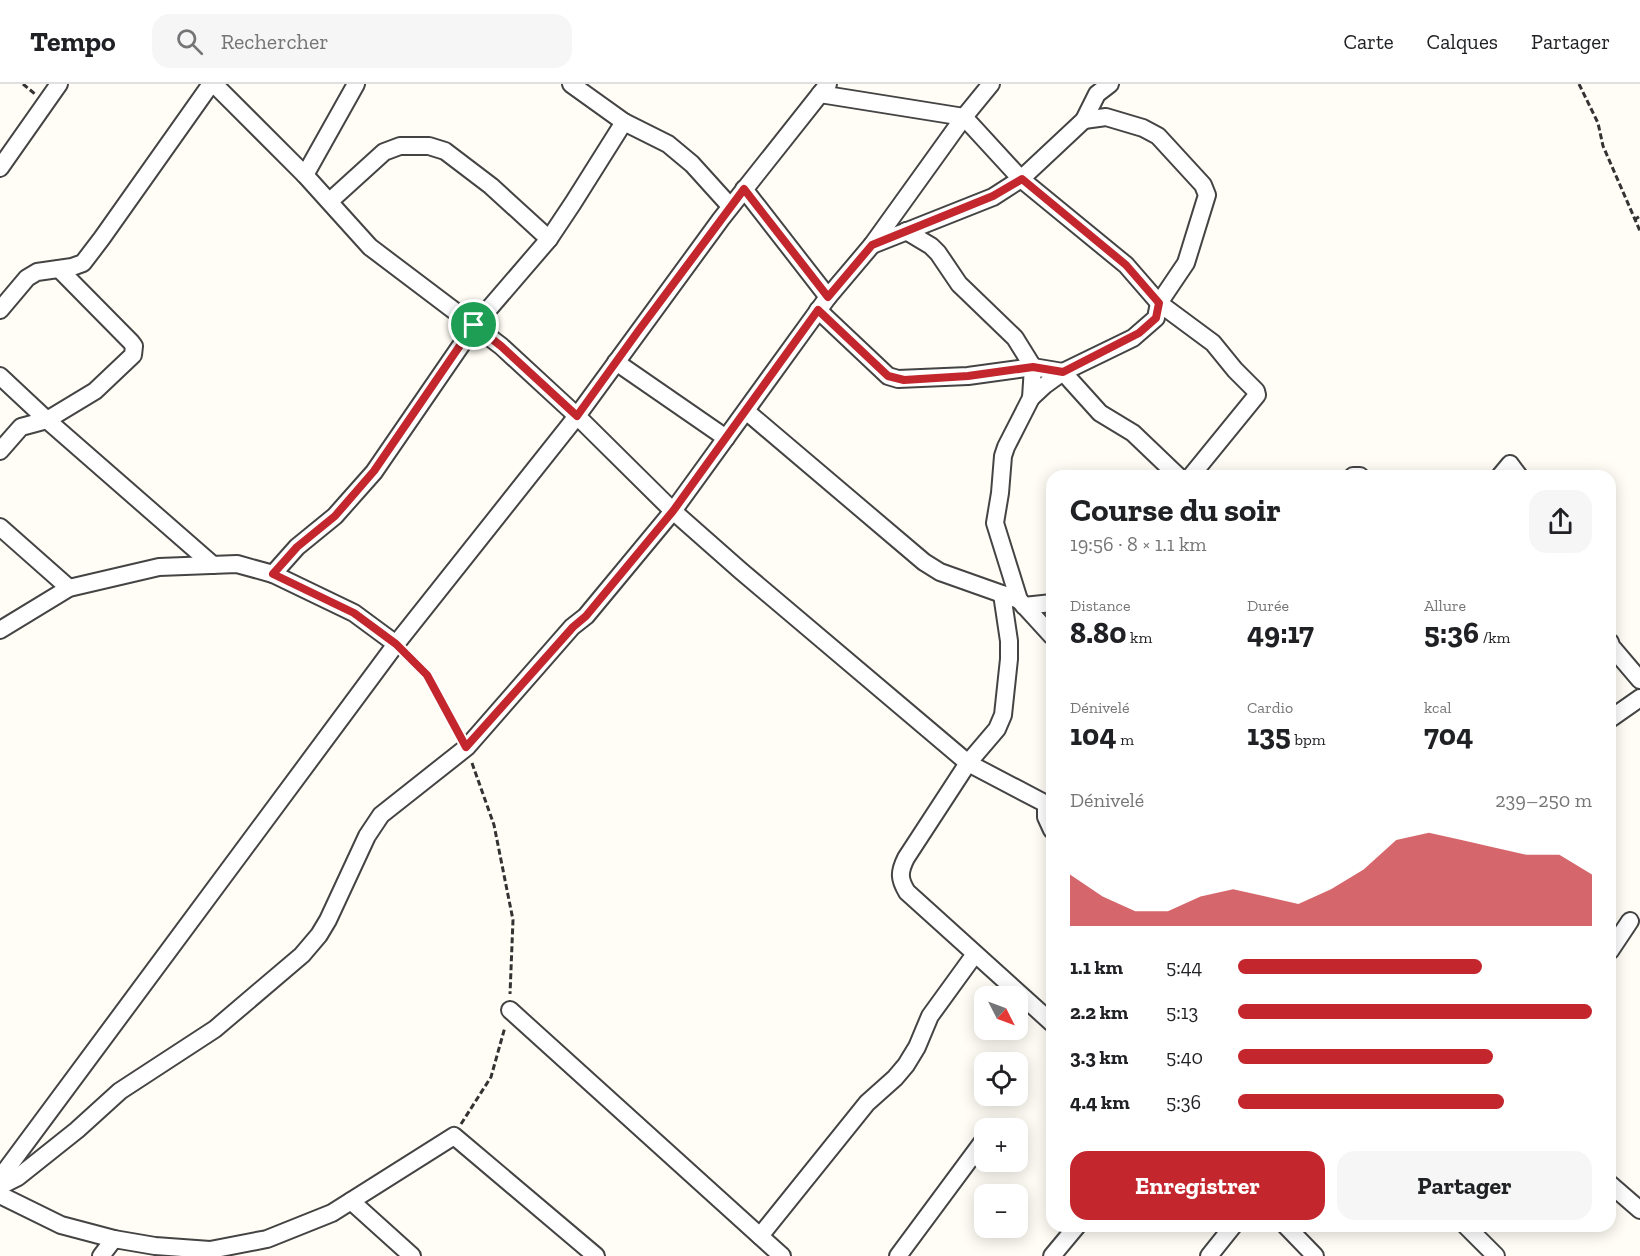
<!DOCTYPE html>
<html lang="fr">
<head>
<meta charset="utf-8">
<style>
	:root { --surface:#fff; --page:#f6f6f6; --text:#202124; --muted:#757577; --line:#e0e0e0; --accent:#c4262e }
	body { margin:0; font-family:"Zilla Slab",serif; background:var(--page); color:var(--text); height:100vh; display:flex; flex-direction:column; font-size:22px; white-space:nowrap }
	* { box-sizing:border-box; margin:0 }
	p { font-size:20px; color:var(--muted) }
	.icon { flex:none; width:33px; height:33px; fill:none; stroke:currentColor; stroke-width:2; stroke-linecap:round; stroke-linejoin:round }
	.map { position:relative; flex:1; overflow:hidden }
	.drawer { position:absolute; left:1046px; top:386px; width:570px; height:762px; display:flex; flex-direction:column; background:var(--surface); border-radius:18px; box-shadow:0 3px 15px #0003 }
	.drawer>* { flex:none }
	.needle { width:39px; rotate:132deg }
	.tools { position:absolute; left:974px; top:902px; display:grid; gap:12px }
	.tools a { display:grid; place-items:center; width:54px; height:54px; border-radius:12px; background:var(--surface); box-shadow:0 3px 15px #0003; font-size:30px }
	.pin { position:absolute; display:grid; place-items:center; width:51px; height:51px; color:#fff; margin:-26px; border:3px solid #fff; border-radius:50%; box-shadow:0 2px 6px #0007 }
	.round { display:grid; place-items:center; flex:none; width:63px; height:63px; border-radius:18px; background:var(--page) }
	.headline { display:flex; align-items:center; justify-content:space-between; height:102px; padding:0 24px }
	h1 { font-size:33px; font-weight:800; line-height:45px }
	.figures { display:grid; grid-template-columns:repeat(3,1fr); gap:9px; height:102px; padding:6px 24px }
	.figures div { display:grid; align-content:center }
	.figures b { font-size:30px; font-weight:800 }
	.figures small { font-size:16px; font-weight:400 }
	.figures p { font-size:16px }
	.chart { height:168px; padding:12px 24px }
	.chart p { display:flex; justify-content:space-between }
	.chart svg { width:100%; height:108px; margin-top:6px; fill:var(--accent); opacity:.7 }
	.primary-button { display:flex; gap:12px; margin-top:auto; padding:12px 24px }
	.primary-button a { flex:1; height:69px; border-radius:18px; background:var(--accent); color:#fff; font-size:24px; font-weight:800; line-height:69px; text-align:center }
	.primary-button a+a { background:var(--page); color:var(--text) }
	ul { padding:0 24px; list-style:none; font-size:20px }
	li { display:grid; grid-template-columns:96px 72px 1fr; align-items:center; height:45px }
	li i { height:15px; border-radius:8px; background:var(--accent) }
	header { display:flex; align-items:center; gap:36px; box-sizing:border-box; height:84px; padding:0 30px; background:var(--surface); border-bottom:2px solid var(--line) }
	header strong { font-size:28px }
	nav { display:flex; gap:33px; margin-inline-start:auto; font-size:21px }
	.search { width:420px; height:54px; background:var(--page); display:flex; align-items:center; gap:15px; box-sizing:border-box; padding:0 21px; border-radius:18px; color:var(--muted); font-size:22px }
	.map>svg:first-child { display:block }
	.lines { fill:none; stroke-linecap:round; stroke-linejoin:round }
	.minor-casing { stroke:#444; stroke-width:20 }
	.path { stroke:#333; stroke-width:3; stroke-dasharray:6 3; stroke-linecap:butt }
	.minor { stroke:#fff; stroke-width:16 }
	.route-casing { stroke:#fff; stroke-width:12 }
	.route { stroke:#c4262e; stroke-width:8 }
</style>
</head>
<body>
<header>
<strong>Tempo</strong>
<div class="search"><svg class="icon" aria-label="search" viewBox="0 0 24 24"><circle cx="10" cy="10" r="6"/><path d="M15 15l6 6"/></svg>Rechercher</div>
<nav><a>Carte</a><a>Calques</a><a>Partager</a></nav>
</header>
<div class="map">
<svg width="1640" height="1172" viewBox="0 0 1640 1172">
	<rect width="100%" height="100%" fill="#fffdf5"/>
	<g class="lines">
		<!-- minor casing -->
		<g class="minor-casing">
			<g id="minor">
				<polyline points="214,0 305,91 370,163 501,262 577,332 673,427 741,487 968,679 1052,723"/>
				<polyline points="571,0 624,38 668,60 692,80 730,122"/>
				<polyline points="820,10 964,33 1021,95 1126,181 1159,219 1213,259 1235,286 1256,307 1257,311 1191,392"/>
				<polyline points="0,84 59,0"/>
				<polyline points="305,91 356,0"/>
				<polyline points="744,105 828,213"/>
				<polyline points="330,117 384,68 400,62 429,62 445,67 491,102 549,155"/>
				<polyline points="906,147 931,162 938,169 959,200 1015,254 1033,283 1031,314"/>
				<polyline points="872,161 993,113 1021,95 1084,36 1097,10 1110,0"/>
				<polyline points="0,226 27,194 37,188 72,183 83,179 102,154 211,0"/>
				<polyline points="818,226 888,292 898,295 968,292 1033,283 1063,288 1100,329 1133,349 1178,392"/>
				<polyline points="616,278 726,354"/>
				<polyline points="0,292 47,336 213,481"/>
				<polyline points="746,327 924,478 940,488 1019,516 1052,552"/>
				<polyline points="0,367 21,343 47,336 95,307 133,271 134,262 131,258 59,185"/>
				<polyline points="1353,392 1360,392"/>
				<polyline points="1500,392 1510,380 1519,392"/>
				<polyline points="0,443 69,504"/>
				<polyline points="273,490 297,463 335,432 374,388 475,241 549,155 573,119 624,38"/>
				<path d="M1002 510 1009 557V575L1003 631 997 645 968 679 906 774C899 788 899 795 907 808L1052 939"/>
				<polyline points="1019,516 995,439 1000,409 1003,372 1006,363 1031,314 1045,301 1063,288 1133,254 1156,234 1159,219 1186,179 1207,111 1203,101 1158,52 1143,44 1106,33 1084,36"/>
				<polyline points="1024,522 1052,519"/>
				<polyline points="0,546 69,504 159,483 237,480 273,490 354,529 396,560"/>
				<polyline points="1610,558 1611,562 1640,596"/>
				<polyline points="1610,635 1640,614"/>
				<polyline points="1046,721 1046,733 1052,746"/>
				<polyline points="1610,867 1630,837"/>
				<polyline points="510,926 782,1172"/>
				<polyline points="0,1094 396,560 577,332 721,135 828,0"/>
				<polyline points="1610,1100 1640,1126"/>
				<polyline points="0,1102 18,1093 77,1046 120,1007 215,945 302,871 319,851 328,836 367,752 381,731 467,663 572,543 586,532 673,427 828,213 872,161 964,33 991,0"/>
				<polyline points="0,1111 61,1141 114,1155 155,1162 210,1166 267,1155 332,1129 454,1052 596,1172"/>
				<polyline points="351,1117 412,1172"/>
				<polyline points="1286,1142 1315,1172"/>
				<polyline points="1466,1142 1496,1172"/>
				<polyline points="760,1152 867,1019 895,994 906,981 917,963 930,932 975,870"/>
				<polyline points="101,1172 114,1155"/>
				<polyline points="898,1172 984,1056"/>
				<polyline points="1052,1172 1077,1142"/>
				<polyline points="1209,1172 1233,1142"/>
			</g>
		</g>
		<!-- path -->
		<g class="path">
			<polyline points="23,0 35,10"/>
			<polyline points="1579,0 1598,39 1603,62 1640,147"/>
			<polyline points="1634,136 1640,132"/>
			<polyline points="406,570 427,591 459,649"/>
			<polyline points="472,679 494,741 513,836 510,910"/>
			<polyline points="461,1040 491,993 505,943"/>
		</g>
		<!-- minor -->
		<use href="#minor" class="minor"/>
	</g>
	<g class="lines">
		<!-- route casing -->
		<g class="route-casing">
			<polygon id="route" points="1022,95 1126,181 1159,219 1156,234 1139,249 1063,288 1033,283 968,292 904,296 888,292 818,226 673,427 586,532 573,543 466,663 427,591 396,560 354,529 273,490 297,463 335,432 374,387 474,241 501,262 577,332 639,246 744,105 828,213 872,161 993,112"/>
		</g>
		<!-- route -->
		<use href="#route" class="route"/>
	</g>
</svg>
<div class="tools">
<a><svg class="needle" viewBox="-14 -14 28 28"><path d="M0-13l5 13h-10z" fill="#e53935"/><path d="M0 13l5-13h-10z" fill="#757577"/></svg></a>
<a><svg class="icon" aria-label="locate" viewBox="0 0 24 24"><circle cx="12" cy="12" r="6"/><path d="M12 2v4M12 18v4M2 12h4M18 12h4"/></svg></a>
<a>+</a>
<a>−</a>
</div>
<div class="pin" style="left:474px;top:241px;background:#1e9e55"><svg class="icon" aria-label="arrive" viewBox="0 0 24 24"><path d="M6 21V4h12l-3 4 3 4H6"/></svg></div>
<section class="drawer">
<div class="headline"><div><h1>Course du soir</h1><p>19:56 · 8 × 1.1 km</p></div><a class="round"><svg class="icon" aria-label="share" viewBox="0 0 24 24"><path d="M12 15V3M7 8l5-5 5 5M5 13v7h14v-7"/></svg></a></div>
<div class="figures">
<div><p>Distance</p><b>8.80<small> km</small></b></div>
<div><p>Durée</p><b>49:17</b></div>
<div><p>Allure</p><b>5:36<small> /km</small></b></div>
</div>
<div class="figures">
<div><p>Dénivelé</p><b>104<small> m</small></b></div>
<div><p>Cardio</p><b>135<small> bpm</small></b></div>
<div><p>kcal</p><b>704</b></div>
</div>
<div class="chart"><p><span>Dénivelé</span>239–250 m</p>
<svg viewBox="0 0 160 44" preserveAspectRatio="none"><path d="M0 44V23L10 32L20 38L30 38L40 32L50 29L60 32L70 35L80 29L90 21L100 9L110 6L120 9L130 12L140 15L150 15L160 23V44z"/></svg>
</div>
<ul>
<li><b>1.1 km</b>5:44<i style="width:69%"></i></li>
<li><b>2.2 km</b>5:13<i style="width:100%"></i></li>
<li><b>3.3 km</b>5:40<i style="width:72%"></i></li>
<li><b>4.4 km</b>5:36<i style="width:75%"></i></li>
</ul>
<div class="primary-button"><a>Enregistrer</a><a>Partager</a></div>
</section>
</div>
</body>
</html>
